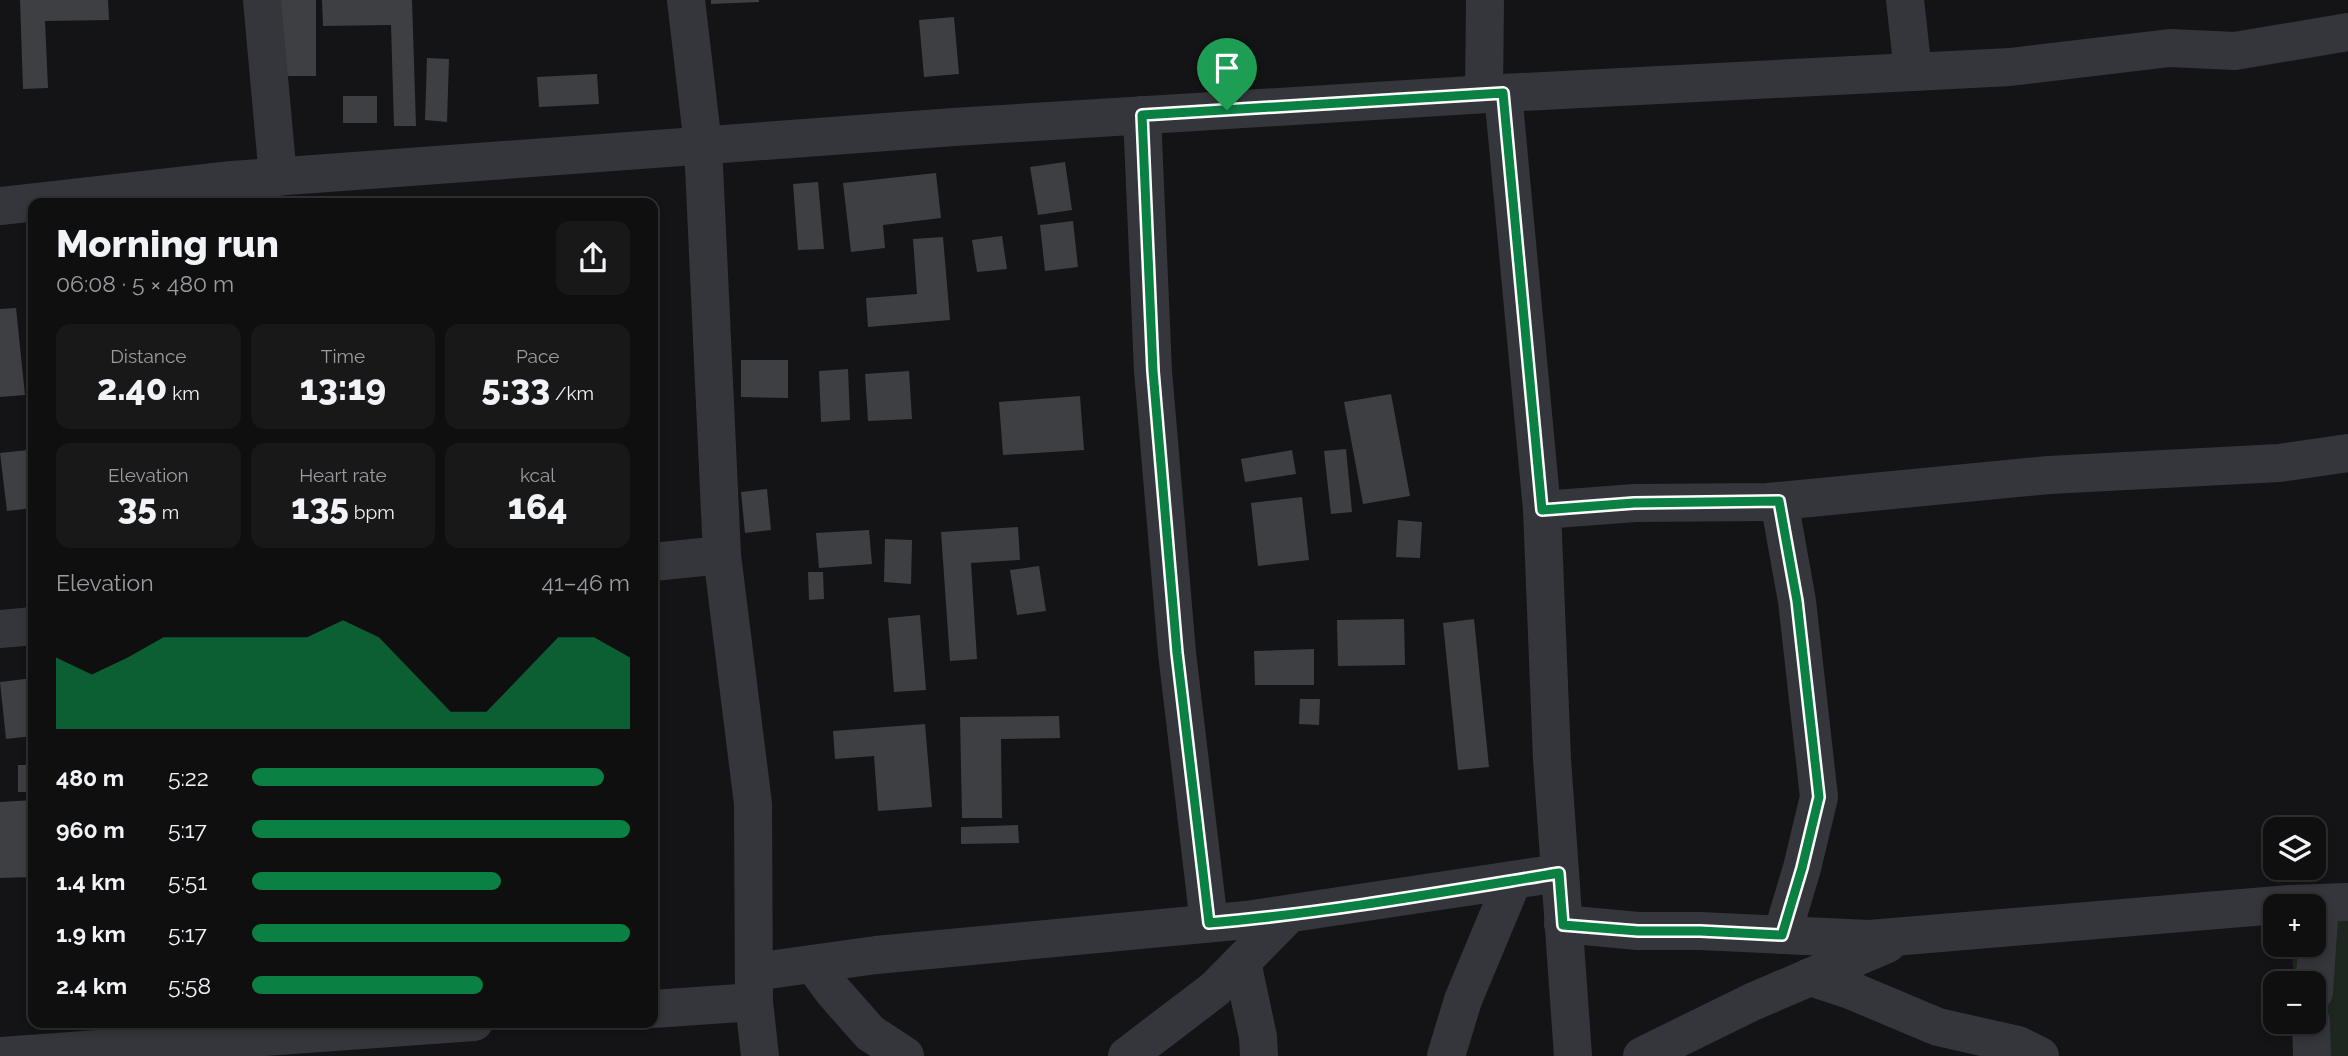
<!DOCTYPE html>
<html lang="en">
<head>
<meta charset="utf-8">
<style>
	:root { --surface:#0f0f10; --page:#181819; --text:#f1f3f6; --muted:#9b9c9f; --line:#2f2f30; --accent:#0b8043 }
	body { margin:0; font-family:Raleway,sans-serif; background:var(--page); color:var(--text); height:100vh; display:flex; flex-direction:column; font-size:26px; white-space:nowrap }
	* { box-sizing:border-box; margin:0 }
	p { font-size:23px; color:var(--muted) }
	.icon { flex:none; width:38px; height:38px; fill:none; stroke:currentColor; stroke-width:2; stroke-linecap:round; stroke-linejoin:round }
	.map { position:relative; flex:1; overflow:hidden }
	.details { position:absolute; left:28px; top:198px; width:630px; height:830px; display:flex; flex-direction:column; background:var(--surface); border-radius:14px; box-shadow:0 4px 10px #0003,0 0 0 2px var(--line) }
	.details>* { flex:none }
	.controls { position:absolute; left:2263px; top:817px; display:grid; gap:14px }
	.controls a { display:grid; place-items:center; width:63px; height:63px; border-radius:14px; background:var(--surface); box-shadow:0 4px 10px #0003,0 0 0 2px var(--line); font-size:35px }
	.pin { position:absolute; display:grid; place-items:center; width:60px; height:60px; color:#fff; margin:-72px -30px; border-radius:50% 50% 50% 0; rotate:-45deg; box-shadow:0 0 7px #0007 }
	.pin .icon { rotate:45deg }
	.round { display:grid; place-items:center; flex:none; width:74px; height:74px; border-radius:14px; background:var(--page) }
	.overview { display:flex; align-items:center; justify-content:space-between; height:119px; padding:0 28px }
	h1 { font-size:38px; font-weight:800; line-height:52px }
	.metrics { display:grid; grid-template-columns:repeat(3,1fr); gap:10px; height:119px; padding:7px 28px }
	.metrics div { display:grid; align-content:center; border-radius:14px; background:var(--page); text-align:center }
	.metrics b { font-size:35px; font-weight:800 }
	.metrics small { font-size:19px; font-weight:400 }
	.metrics p { font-size:19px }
	.chart { height:196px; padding:14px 28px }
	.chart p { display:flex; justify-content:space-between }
	.chart svg { width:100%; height:126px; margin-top:7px; fill:var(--accent); opacity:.7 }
	ul { padding:0 28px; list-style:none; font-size:23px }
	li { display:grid; grid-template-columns:112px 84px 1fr; align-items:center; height:52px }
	li i { height:18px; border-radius:9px; background:var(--accent) }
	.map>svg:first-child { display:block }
	.green { fill:#1e2620 }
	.building { fill:#3e3f43 }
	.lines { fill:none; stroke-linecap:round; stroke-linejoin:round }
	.minor { stroke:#35363b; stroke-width:38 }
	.route-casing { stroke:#fff; stroke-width:14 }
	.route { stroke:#0b8043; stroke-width:9 }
</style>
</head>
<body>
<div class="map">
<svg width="2348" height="1056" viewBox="0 0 2348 1056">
	<rect width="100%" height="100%" fill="#141416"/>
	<!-- green -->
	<polygon class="green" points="2348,913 2348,1056 2303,1056 2314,984 2295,983 2291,949 2296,945 2314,945 2314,930"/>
	<!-- building -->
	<g class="building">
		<polygon points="20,0 108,0 109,20 45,21 48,88 23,89"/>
		<rect x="267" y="0" width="49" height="76"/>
		<polygon points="322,0 412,0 416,126 394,126 391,25 323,26"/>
		<polygon points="711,0 759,0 759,2 711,4"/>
		<polygon points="954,17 959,74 924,77 919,20"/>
		<polygon points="427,58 449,59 447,122 425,120"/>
		<polygon points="597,74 599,104 539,107 537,77"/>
		<rect x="343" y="96" width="34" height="27"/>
		<polygon points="1065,162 1072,210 1038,215 1030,167"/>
		<polygon points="936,173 941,218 883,225 885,248 851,252 843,183"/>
		<polygon points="818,182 824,249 798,250 793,184"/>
		<polygon points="600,198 600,203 575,203 575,201"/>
		<polygon points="1073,221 1078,267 1045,271 1040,225"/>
		<polygon points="1002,236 1007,269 977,272 972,240"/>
		<polygon points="943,237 950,320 868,327 866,298 917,294 913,239"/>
		<polygon points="16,308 25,395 0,397 0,309"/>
		<polygon points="741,360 788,360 788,398 741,397"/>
		<polygon points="848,369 850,420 821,422 819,371"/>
		<polygon points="909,371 912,419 868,421 865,374"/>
		<polygon points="1391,394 1410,496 1363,504 1344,402"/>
		<polygon points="1080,396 1084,450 1003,455 999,402"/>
		<polygon points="1346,449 1352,512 1331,514 1324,451"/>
		<polygon points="28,450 33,508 7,511 0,453"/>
		<polygon points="1292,450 1296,474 1245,482 1241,459"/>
		<polygon points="767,489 771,530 745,533 741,492"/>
		<polygon points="1302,497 1309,560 1258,566 1251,503"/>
		<polygon points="1398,520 1422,522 1420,558 1396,557"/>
		<polygon points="1018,527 1020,560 971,563 977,659 950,661 941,532"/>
		<polygon points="869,530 872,564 819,568 816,533"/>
		<polygon points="885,539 912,540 911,584 884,582"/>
		<polygon points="1039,566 1046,611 1017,615 1010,570"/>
		<polygon points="808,572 823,572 824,599 809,600"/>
		<polygon points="920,615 926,690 894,692 888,618"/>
		<polygon points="1404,619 1405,665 1338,666 1337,620"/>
		<polygon points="1474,619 1489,767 1458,770 1443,623"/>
		<polygon points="1314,649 1314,685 1255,685 1254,651"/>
		<polygon points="33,678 33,736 6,739 0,682"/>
		<polygon points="1300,699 1320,699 1319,725 1299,724"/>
		<polygon points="1059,716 1060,738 1001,739 1002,818 962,818 960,717"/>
		<polygon points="925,724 932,807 878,811 874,756 835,759 833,731"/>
		<rect x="18" y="765" width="15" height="27"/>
		<polygon points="33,800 33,877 0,878 0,802"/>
		<polygon points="1018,825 1019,843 961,844 961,827"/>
	</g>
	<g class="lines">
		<!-- minor -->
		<g class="minor">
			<polyline points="262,0 278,177"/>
			<polyline points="686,0 703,145 722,555 753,804 754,1002 760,1056"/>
			<polyline points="1905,0 1913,72"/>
			<polyline points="1503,93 1542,510 1552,759 1573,1056"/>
			<polyline points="1484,94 1485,0"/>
			<polyline points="1142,115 1153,371 1177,653 1209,923"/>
			<polyline points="0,206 232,180 954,127 1503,93 2010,67 2170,48 2235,51 2348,32"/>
			<polyline points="1779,501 1797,601 1819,797 1802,868 1782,935"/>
			<polyline points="1542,510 1635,503 1768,502 2049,475 2279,463 2348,453"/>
			<polyline points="653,562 722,555"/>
			<polyline points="0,629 33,626"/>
			<polyline points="1563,924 1638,931 1700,931 1869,939 2290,904 2348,902"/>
			<polyline points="1242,962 1258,1037 1259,1056"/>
			<polyline points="813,964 833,991 870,1033 905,1056"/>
			<polyline points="754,972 876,955 1246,920 1559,873"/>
			<polyline points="1810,977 1850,990 1938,1027 2018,1045 2040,1056"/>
			<polyline points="2314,992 2320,903"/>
			<polyline points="653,1009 754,1002"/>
			<polyline points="2311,1022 2312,1056"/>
			<polyline points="0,1056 474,1022"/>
			<polyline points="1127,1056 1215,989 1289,914"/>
			<polyline points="1446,1056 1463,1000 1513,880"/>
			<polyline points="1642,1056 1752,1002 1887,944"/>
		</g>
	</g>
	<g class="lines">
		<!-- route casing -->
		<g class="route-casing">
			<path id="route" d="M1503 93 1542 510 1634 503 1779 501 1797 601 1819 797 1802 868 1782 935 1700 931H1638L1563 925 1559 873C1443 892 1326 913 1209 923L1177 653 1153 371 1142 115Z"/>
		</g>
		<!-- route -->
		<use href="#route" class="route"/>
	</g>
</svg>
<div class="controls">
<a><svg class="icon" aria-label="layers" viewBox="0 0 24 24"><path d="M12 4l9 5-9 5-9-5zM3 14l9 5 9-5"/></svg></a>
<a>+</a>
<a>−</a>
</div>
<div class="pin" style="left:1227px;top:110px;background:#1e9e55"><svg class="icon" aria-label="arrive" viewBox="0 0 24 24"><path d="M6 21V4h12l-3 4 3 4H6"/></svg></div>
<section class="details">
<div class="overview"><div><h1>Morning run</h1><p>06:08 · 5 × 480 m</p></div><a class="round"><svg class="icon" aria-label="share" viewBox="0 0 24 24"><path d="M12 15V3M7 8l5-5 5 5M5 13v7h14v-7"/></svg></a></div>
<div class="metrics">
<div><p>Distance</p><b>2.40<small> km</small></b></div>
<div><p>Time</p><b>13:19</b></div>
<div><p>Pace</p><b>5:33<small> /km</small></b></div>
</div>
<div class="metrics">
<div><p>Elevation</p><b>35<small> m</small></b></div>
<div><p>Heart rate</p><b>135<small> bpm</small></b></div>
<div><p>kcal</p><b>164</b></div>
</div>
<div class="chart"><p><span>Elevation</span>41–46 m</p>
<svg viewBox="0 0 160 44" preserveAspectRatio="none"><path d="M0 44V19L10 25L20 19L30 12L40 12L50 12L60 12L70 12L80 6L90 12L100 25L110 38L120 38L130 25L140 12L150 12L160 19V44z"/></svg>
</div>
<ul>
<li><b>480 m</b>5:22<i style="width:93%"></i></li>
<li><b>960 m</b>5:17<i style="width:100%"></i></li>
<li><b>1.4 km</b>5:51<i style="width:66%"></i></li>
<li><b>1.9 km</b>5:17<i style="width:100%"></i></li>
<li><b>2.4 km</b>5:58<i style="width:61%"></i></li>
</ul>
</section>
</div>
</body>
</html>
